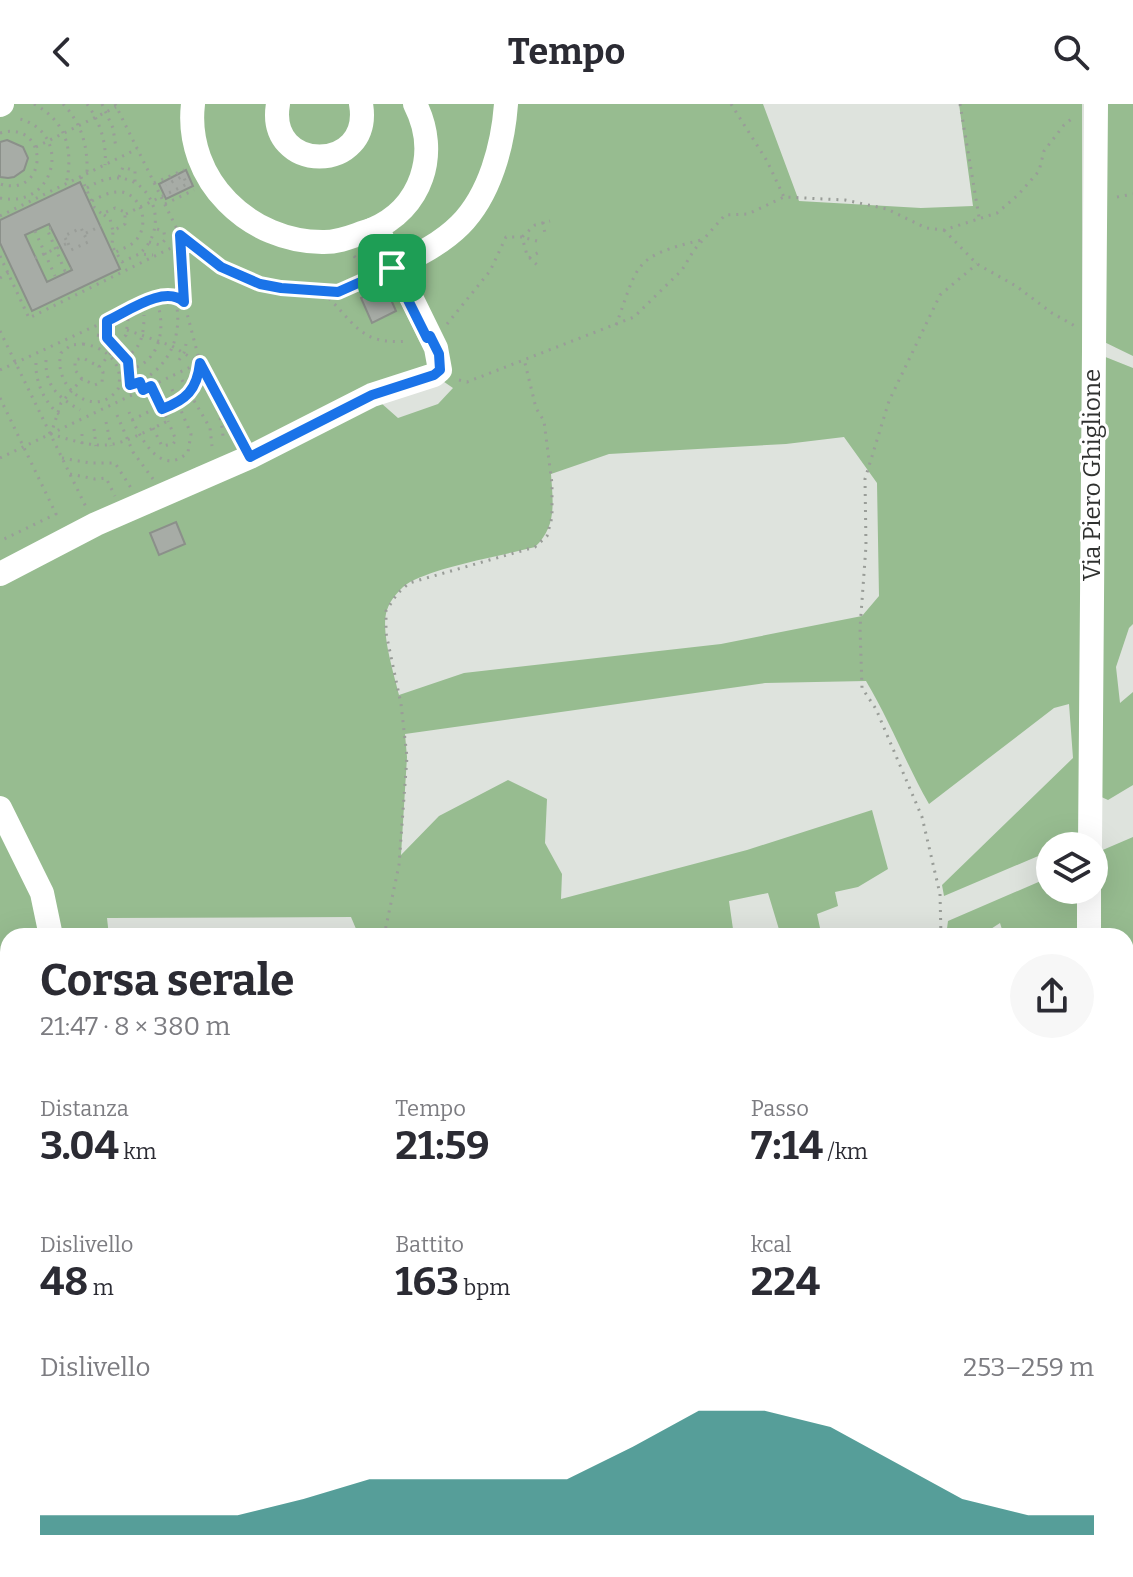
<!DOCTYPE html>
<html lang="it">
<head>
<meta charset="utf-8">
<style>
	:root { --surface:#fff; --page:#f7f7f7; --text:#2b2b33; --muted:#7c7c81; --accent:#0f766e }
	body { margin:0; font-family:Bitter,serif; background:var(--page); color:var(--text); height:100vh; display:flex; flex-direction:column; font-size:30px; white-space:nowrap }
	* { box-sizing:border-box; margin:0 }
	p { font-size:26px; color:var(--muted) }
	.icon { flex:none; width:44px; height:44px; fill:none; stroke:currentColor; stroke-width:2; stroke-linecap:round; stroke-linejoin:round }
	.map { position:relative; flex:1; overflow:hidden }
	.panel { position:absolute; left:0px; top:824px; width:1134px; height:650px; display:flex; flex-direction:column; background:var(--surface); border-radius:24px 24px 0 0; box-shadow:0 8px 32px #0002 }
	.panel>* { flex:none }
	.fabs { position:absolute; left:1036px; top:728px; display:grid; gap:16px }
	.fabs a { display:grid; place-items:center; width:72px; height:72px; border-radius:50%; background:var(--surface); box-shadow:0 8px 32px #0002; font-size:40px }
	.pin { position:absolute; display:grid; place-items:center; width:68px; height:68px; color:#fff; margin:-34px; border-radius:16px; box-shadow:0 4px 12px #0006 }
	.round { display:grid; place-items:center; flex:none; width:84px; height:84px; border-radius:42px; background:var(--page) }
	.summary { display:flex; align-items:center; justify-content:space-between; height:136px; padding:0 40px }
	h1 { font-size:44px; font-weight:700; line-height:60px }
	.metrics { display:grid; grid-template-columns:repeat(3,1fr); gap:12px; height:136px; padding:8px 40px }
	.metrics div { display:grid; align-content:center }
	.metrics b { font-size:40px; font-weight:700 }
	.metrics small { font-size:22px; font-weight:400 }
	.metrics p { font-size:22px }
	.chart { height:224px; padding:16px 40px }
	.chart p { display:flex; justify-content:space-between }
	.chart svg { width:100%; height:144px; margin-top:8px; fill:var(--accent); opacity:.7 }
	header { display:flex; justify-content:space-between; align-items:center; height:104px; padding:0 40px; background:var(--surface); font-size:36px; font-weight:700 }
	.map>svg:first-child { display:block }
	.green { fill:#97bc90; fill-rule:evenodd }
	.building { fill:#a7aca6; stroke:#8b908a; stroke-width:2; fill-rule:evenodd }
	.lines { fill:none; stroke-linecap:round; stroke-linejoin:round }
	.path { stroke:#999d98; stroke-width:3; stroke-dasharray:2 6; stroke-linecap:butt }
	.minor { stroke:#fff; stroke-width:24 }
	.rail { stroke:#464946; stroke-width:5; stroke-dasharray:10 10; stroke-linecap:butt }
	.route-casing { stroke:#fff; stroke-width:16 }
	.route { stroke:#1a73e8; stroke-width:10 }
	.labels { text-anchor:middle; stroke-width:6; stroke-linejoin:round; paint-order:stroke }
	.street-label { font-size:24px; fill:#303230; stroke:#fff }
</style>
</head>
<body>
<header><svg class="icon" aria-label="back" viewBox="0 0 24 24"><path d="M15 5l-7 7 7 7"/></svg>Tempo<svg class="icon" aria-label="search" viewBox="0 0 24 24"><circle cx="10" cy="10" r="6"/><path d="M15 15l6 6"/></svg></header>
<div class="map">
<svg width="1133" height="1473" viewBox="0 0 1133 1473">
	<rect width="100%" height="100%" fill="#dee3dd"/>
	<!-- green -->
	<g class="green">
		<path d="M0 0H763L799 97 921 104 973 102 959 0H1082V736L1050 742V747L944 792 942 781 1073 654 1069 600 1054 604 929 700C906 660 890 617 866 577L765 579 405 630 407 653 401 751 439 712 508 676 547 695 545 739 562 770 561 795 747 746 872 706 888 765 858 783 835 788 838 802 817 810 820 824 794 832H781L768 789 729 797 734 832H359L351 813 107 814 109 832H8V1221L0 1223ZM434 271 453 284 438 300 398 314 372 291ZM844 333 877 379 879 492 862 512 721 540 464 569 399 591C394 570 380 526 387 506 390 496 401 483 410 478 440 462 500 452 535 443 557 422 553 399 551 370L609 350 786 340Z"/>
		<polygon points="1102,0 1133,0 1133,252 1098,235"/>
		<polygon points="1098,250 1133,264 1133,520 1129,524 1116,563 1120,599 1133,588 1133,681 1108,696 1097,691"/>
		<polygon points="1133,733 1133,916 1126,917 1126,832 1097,832 1098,748"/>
		<polygon points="1050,773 1050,786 1081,786 1081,832 1004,832 1000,819 980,832 946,832 948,817"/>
		<polygon points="0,1373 8,1375 8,1466 60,1466 79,1473 0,1473"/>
		<polygon points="346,1466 529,1466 528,1473 342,1473"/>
		<polygon points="795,1466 993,1466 989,1473 781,1473"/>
	</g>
	<!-- building -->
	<g class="building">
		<polygon points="7,36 23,43 28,54 24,66 14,73 8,74 0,73 0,38"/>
		<polygon points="186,66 193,82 166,95 159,80"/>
		<path d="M80 78 120 165 32 207 0 139V116ZM49 120 72 166 47 178 25 131Z"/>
		<polygon points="385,182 396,207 372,219 361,194"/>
		<polygon points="176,418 185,440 159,451 150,429"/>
	</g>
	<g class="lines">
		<!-- path -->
		<g class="path">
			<path d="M34 0C66 17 74 46 66 80"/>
			<path d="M63 0C82 20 88 42 87 70"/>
			<path d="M87 0C100 18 107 39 105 61"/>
			<polyline points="102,0 113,24 116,44"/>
			<polyline points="115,0 180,131 184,198"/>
			<polyline points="731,0 767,57 784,93"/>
			<polyline points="960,0 979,113"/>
			<path d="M0 29C50 15 49 95 0 80"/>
			<polyline points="36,43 116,3"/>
			<polyline points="81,73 94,103 102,110 115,104 125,108 125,120 113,127 112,142 122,158 139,150 153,151"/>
			<polyline points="119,73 123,63 135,67 135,78"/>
			<polyline points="154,79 184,66"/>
			<path d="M87 84C142 48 178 118 139 150"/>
			<polyline points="1117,93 1133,90"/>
			<path d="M0 94C57 106 74 26 16 14"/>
			<path d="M92 97C101 92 111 87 122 88 142 92 149 120 137 135 132 142 123 144 116 148"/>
			<polyline points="165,100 194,86"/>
			<polyline points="126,110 187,80 183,72 166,81"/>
			<polyline points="104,111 110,115 113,127"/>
			<polyline points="0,112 137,45"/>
			<polyline points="543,118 545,130"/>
			<polyline points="51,124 47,125 65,167 71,164"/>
			<polyline points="944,126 977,160 1016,182 1052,209 1075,222"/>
			<polyline points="35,127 55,172"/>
			<polyline points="537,137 522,133 535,121 550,117"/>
			<polyline points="149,138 160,141 165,136 164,128 155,124"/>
			<polyline points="68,139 71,146 88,138 84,130"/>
			<polyline points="0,152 29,214 171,144 180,131 221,163 260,180 323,189 338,188 373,173"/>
			<polyline points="354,152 357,156 362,156"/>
			<polyline points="35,154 68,139 64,132 81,124 84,130 101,122"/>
			<polyline points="529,154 539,148"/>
			<polyline points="0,174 13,166"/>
			<path d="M323 189C354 216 358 242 408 237"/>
			<path d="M128 215 126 231 99 263 103 268 102 278 95 281 82 275 61 299 51 330C111 349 113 343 168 317L151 282"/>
			<polyline points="447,220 490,167 506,133 522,133 527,151 538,162"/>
			<path d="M616 221C639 159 632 153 701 136"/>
			<polyline points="127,226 172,242 200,259"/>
			<polyline points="0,227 86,403"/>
			<path d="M97 231C120 236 131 258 130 281 163 271 182 239 177 204"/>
			<polyline points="107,233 107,217"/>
			<path d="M83 240C106 243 125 260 118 285 95 317 52 283 61 249L71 241Z"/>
			<path d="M125 253C142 245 144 228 144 211"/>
			<path d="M46 256C45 282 58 293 80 306"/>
			<polyline points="179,256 184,249 186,240"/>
			<path d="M36 259C35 279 46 302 63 313"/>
			<path d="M200 259 195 275C214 287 223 315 223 336"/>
			<path d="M129 265C157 260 165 230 159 205"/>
			<polyline points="0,266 158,193 177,192 184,198 200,259 241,335"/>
			<polyline points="82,275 75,266 75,256 83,254 98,262"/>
			<polyline points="182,276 210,324 212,342"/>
			<polyline points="459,276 467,278 634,213 682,166 694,146 725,111 748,110 784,93 845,96 887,105 926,124 944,126 997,109 1018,91 1039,67 1044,47 1064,21 1075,12"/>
			<polyline points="0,294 56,410 0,437"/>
			<polyline points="162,305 184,296 195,275"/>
			<path d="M129 308C138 330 160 376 188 348L191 330 171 283"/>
			<polyline points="117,311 133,348 153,375"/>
			<polyline points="132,316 154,305"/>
			<polyline points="106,318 111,342"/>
			<polyline points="153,324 162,342 173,340 176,336 168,317"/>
			<polyline points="94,325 96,342"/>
			<polyline points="82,340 82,327"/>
			<polyline points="0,354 199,259"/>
			<polyline points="62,354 90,359 115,359 131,384"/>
			<polyline points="70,370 95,375 106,374 115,392"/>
			<polyline points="384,832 399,761 407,653 401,600 386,529 386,507 397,490 409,479 535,443 547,432 552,413 552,380 544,317 536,304 524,255"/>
			<polyline points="941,832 940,790 922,713 876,605 862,584 860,524 866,442 865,375 889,297 940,191 977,160"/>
			<polyline points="1126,923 1133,921"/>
		</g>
		<!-- minor -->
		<g class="minor">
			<path d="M278 0C266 70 373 70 361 0"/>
			<polyline points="0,1 2,0"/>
			<path d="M371 126C422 105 440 49 415 0"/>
			<path d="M392 164C416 152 441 140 460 121 490 91 503 41 506 0"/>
			<path d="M0 470 96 420 250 353 372 291 434 271 440 266 436 244 380 130 371 126C354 131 342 138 324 138 250 139 184 76 193 0"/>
			<polyline points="0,704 42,789 51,832"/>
			<polyline points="1090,742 1096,0"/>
			<polyline points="1089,832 1089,786"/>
			<polyline points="0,955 8,942"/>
			<polyline points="1126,1167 1133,1160"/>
			<polyline points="0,1236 8,1234"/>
			<polyline points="1003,1473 1007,1466"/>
		</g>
		<!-- rail -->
		<g class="rail">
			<polyline points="1126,1299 1133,1295"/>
			<polyline points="759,1473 773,1466"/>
		</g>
	</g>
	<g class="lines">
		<!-- route casing -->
		<g class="route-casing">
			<path id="route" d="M180 131 221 163 260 180 281 184 338 188 392 164 427 234 430 232 439 250 440 266 434 271 372 291 250 353 200 259C197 286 186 296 162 305L151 282 143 286 140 278 130 281 128 257 107 234V217C127 208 165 180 184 198Z"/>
		</g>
		<!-- route -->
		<use href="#route" class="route"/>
	</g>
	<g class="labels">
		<!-- street labels -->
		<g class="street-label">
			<text transform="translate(1092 371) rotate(-90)" y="8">Via Piero Ghiglione</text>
		</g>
	</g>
</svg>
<div class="fabs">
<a><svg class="icon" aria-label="layers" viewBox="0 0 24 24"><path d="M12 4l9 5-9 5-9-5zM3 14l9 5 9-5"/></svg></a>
</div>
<div class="pin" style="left:392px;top:164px;background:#1e9e55"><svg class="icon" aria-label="arrive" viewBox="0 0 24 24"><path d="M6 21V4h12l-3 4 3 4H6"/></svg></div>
<section class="panel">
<div class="summary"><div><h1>Corsa serale</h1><p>21:47 · 8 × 380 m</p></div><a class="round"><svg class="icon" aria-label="share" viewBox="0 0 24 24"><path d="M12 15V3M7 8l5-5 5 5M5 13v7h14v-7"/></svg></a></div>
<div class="metrics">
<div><p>Distanza</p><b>3.04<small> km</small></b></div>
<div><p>Tempo</p><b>21:59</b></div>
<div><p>Passo</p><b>7:14<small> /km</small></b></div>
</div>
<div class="metrics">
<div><p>Dislivello</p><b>48<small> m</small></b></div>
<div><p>Battito</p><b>163<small> bpm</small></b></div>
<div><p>kcal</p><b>224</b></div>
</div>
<div class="chart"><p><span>Dislivello</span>253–259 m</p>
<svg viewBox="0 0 160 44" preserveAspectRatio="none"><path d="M0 44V38L10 38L20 38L30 38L40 33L50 27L60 27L70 27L80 27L90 17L100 6L110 6L120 11L130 22L140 33L150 38L160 38V44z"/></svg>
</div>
</section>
</div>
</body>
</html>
